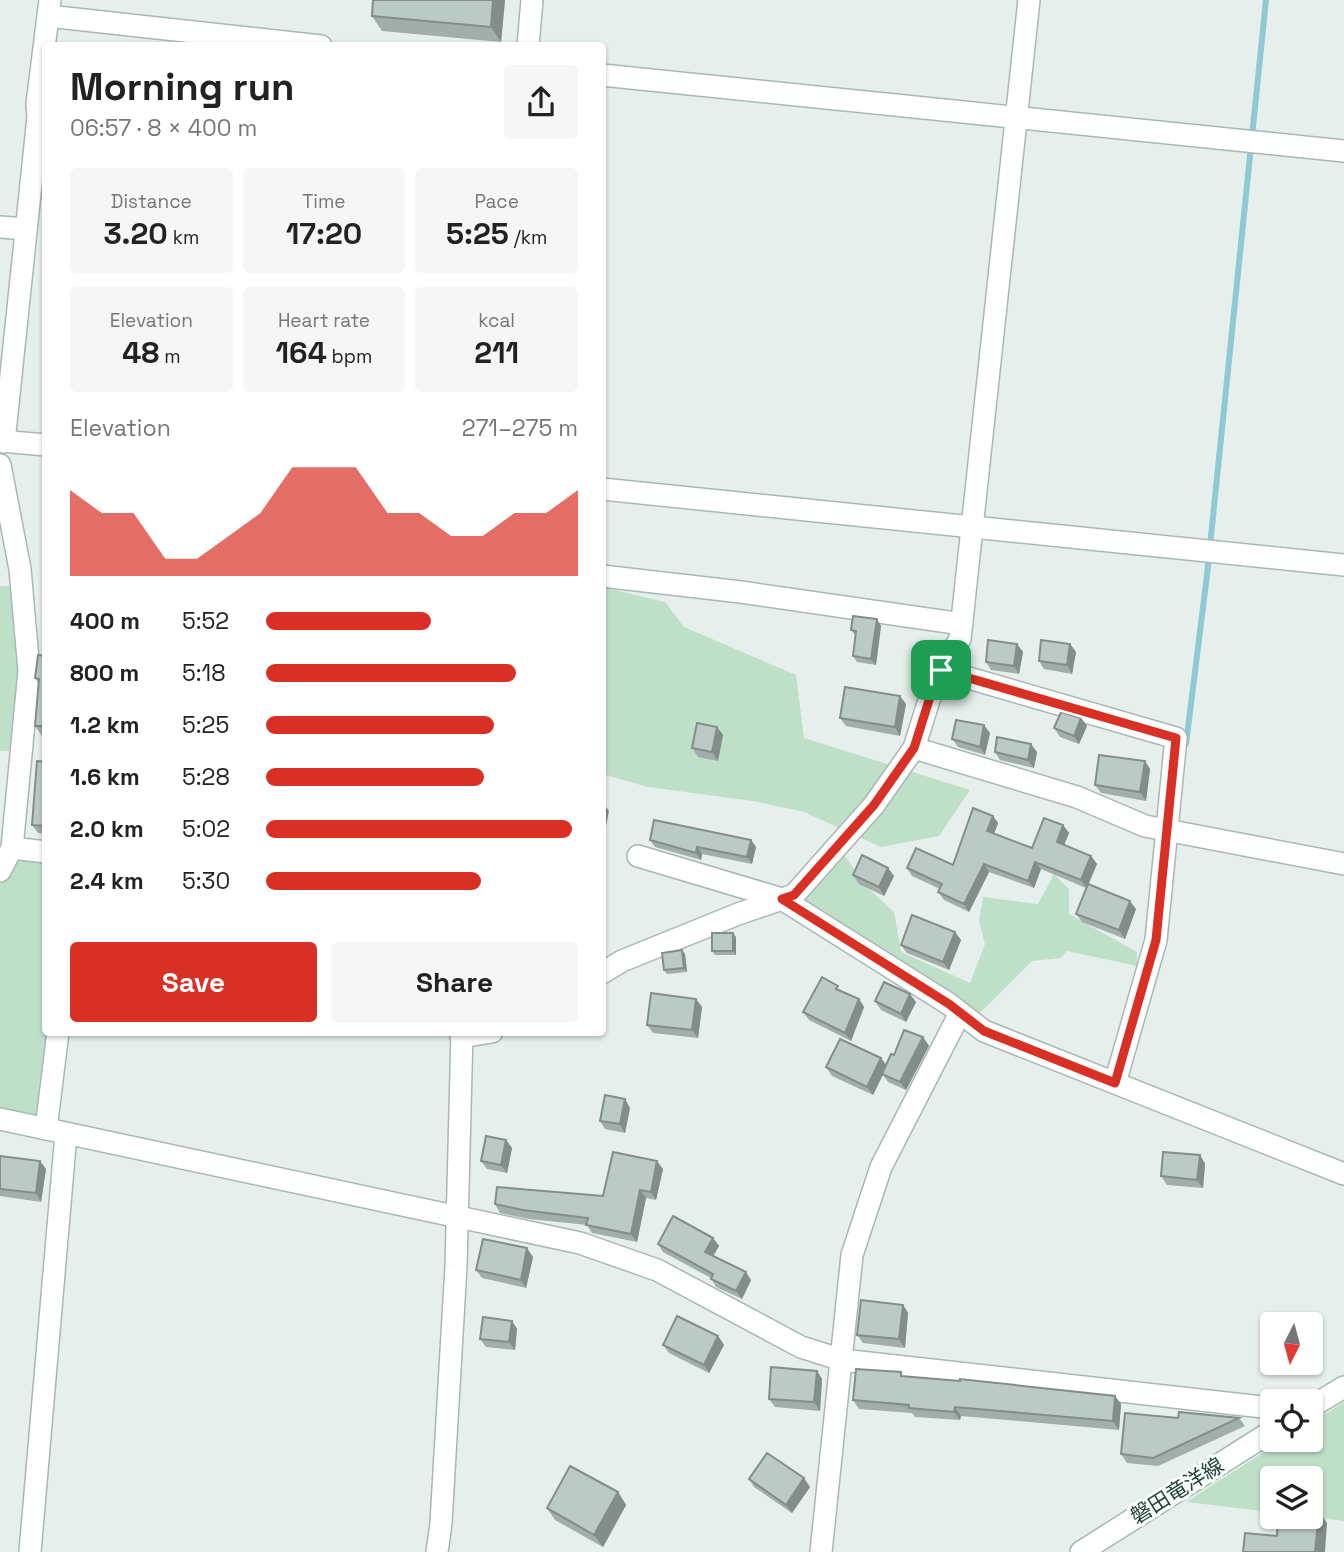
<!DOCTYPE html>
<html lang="en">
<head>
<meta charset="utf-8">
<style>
	:root { --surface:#fff; --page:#f6f6f6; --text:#222; --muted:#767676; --accent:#d93025 }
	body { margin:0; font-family:"Space Grotesk","Noto Sans JP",sans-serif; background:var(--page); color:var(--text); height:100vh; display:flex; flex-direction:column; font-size:26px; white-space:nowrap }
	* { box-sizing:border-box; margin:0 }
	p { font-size:23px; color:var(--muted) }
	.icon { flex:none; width:38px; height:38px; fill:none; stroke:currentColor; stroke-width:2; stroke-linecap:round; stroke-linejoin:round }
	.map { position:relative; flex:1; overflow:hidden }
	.panel { position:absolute; left:42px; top:42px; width:564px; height:994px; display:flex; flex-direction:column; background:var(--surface); border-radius:7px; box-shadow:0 2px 5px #0004 }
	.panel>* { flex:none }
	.needle { width:46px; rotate:186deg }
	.fabs { position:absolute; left:1260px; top:1312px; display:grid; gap:14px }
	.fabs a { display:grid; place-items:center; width:63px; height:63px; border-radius:7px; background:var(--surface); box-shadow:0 2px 5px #0004; font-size:35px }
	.pin { position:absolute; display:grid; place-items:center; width:60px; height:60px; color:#fff; margin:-30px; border-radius:14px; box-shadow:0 4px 10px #0006 }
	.round { display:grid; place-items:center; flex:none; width:74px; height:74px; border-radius:7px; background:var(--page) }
	.summary { display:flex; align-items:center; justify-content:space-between; height:119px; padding:0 28px }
	h1 { font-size:38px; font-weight:700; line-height:52px }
	.figures { display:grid; grid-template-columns:repeat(3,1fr); gap:10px; height:119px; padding:7px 28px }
	.figures div { display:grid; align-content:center; border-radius:7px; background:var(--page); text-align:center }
	.figures b { font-size:30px; font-weight:700 }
	.figures small { font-size:19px; font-weight:400 }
	.figures p { font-size:19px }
	.chart { height:196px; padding:14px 28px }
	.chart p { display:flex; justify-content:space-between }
	.chart svg { width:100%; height:126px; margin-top:7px; fill:var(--accent); opacity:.7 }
	.action { display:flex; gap:14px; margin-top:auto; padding:14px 28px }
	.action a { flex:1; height:80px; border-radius:7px; background:var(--accent); color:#fff; font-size:28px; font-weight:700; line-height:80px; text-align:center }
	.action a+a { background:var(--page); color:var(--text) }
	ul { padding:0 28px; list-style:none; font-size:23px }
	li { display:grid; grid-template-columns:112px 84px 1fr; align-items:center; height:52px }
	li i { height:18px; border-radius:9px; background:var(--accent) }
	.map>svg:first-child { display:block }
	.green { fill:#bfe0c8 }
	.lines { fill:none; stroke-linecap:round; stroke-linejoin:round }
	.stream { stroke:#8ec9d4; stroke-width:6 }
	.minor-casing { stroke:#a8b8b2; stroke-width:24 }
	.tertiary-casing { stroke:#a8b8b2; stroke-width:24 }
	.secondary-casing { stroke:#a4bbb3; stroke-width:24 }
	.minor { stroke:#fff; stroke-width:21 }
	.tertiary { stroke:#fff; stroke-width:21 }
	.secondary { stroke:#fff; stroke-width:21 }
	.wall { fill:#a1aea9 }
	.shaded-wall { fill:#838d89 }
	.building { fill:#bbcac4; stroke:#838d89; stroke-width:2 }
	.route-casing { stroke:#fff; stroke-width:14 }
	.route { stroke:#d93025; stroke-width:9 }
	.labels { text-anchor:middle; stroke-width:6; stroke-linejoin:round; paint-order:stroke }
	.street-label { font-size:21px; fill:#24423a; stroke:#f7fbf9 }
</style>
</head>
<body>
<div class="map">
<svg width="1344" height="1552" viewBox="0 0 1344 1552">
	<rect width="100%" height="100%" fill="#e6efeb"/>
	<!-- green -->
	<g class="green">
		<polygon points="0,586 22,586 29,663 10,751 0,751"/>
		<polygon points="602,587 665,602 684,627 796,675 804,738 970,790 939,836 881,847 804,812 753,801 648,787 602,774 602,660 605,651 602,649"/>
		<polygon points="838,846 867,887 894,912 901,952 970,983 985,944 979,921 983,897 1038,904 1054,874 1069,889 1069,914 1137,952 1137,966 1067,951 1061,958 1032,961 979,1014 791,905 820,883"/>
		<polygon points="12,848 45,852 46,1032 58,1033 46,1129 0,1124 0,880"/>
		<polygon points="1344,1402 1344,1521 1311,1517 1311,1479 1272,1479 1272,1512 1186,1502 1283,1440 1311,1440 1311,1423"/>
	</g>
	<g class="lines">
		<!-- stream -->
		<polyline class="stream" points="1186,744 1207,575 1266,0"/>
		<!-- minor casing -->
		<g class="minor-casing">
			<g id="minor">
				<polyline points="48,16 321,46"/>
				<polyline points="602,75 1344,151"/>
				<polyline points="0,227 26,229"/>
				<polyline points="4,442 38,117 37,104 50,0"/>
				<polyline points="0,465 20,569 29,671 12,848 0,871"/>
				<polyline points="602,576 741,592 962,624"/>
				<polyline points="941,670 1176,738 1156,940 1115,1083"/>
				<polyline points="914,748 1077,797 1145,826 1344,864"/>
				<polyline points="12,848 46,852"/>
				<polyline points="638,856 782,899 949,1004 984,1031 1344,1174"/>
				<polyline points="602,973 622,961 738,914 794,895 874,805 914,748 936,678 960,639 1029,0"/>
				<polyline points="461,1037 492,1032"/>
				<polyline points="0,1119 580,1243 657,1270 801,1347 842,1360 1272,1408"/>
				<polyline points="46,1129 58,1032"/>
				<polyline points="30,1552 66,1134"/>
				<polyline points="821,1552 852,1255 881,1167 960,1013"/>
			</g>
		</g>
		<!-- tertiary casing -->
		<g class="tertiary-casing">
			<g id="tertiary">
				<polyline points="528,46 532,0"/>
				<polyline points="0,441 46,445"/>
				<polyline points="602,489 1344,565"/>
				<polyline points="437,1552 441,1523 456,1266 462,1032"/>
			</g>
		</g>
		<!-- secondary casing -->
		<g class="secondary-casing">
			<g id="secondary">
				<polyline points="1311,1407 1344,1387"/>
				<polyline points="1081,1552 1272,1431"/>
			</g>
		</g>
		<!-- minor -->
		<use href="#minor" class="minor"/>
		<!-- tertiary -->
		<use href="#tertiary" class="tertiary"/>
		<!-- secondary -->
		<use href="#secondary" class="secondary"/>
	</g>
	<!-- wall -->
	<g class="wall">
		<polygon points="505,0 501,42 382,31 372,16"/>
		<polygon points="881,626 876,665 857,662 853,656 856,636 851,630"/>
		<polygon points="1017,644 1023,652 1019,674 991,670 986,662"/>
		<polygon points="1070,644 1076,652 1072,674 1044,669 1039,661"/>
		<polygon points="46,656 46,736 42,736 35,726 38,683 35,678"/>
		<polygon points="906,704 900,736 846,726 840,718"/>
		<polygon points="1081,718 1087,726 1079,744 1060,737 1054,728"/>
		<polygon points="717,727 723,735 718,761 698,757 692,748"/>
		<polygon points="990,733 985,755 958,747 952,739"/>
		<polygon points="995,752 1037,752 1034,768 1000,760"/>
		<polygon points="1145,761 1150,769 1146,801 1101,793 1095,785"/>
		<polygon points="46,762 46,834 38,833 32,825"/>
		<polygon points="993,816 998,823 994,834 1032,848 1063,825 1069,833 1064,845 1091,856 1097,864 1088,884 1136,909 1125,939 1082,922 1076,914 1086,888 1041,869 1034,888 989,872 969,912 944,900 938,892 940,889 912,876 907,868 953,865"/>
		<polygon points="650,840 751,840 756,847 752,864 702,854 701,860 655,847"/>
		<polygon points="888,868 894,876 884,896 859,884 853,875"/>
		<polygon points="955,932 961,940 949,970 907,953 901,945"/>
		<polygon points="736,937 736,955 715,955 712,951"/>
		<polygon points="685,954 687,972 667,974 664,970"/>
		<polygon points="842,992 859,999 864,1007 851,1041 809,1020 803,1012"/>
		<polygon points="696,999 702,1007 698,1038 653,1033 647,1025"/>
		<polygon points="875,1001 916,1002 906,1022 881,1010"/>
		<polygon points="923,1037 929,1046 906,1090 888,1082 883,1075 873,1095 832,1076 826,1067 886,1065 894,1055"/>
		<polygon points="630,1108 625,1133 605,1129 600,1121"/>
		<polygon points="506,1140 512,1148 507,1173 487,1169 481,1161"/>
		<polygon points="1200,1155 1205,1164 1203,1188 1167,1185 1161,1176"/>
		<polygon points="0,1156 46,1169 41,1202 0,1196"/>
		<polygon points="663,1169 656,1200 646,1198 637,1242 592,1233 587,1225 529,1219 500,1213 495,1204 603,1196"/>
		<polygon points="713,1238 719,1246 713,1256 751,1280 742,1299 716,1287 711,1278 663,1252 658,1244"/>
		<polygon points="533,1257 526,1288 482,1278 476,1270"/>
		<polygon points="903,1305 908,1313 905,1348 863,1343 857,1335"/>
		<polygon points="512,1321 517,1329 515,1350 486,1347 480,1339"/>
		<polygon points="718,1336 724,1345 709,1373 669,1353 663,1345"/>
		<polygon points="817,1371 822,1379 820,1411 775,1407 769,1399"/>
		<polygon points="904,1376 1115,1396 1121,1404 1119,1430 961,1416 960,1420 915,1417 912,1413 859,1409 853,1400"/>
		<polygon points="1178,1418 1239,1418 1245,1426 1158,1466 1127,1463 1121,1454"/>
		<polygon points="749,1479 810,1487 792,1513 754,1487"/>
		<polygon points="618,1492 626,1505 603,1547 555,1520 547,1508"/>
	</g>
	<!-- shaded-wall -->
	<g class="shaded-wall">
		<polygon points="493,0 505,0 501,42 491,27"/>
		<polygon points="877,619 881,626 876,665 871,659"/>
		<polygon points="1017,644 1023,652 1019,674 1014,666"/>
		<polygon points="1070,644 1076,652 1072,674 1067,665"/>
		<polygon points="900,696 906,704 900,736 895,727"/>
		<polygon points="1081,718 1087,726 1079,744 1074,736"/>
		<polygon points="984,725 990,733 985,755 980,747"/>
		<polygon points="717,727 723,735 718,761 712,752"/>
		<polygon points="1031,744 1037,752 1034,768 1028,760"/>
		<polygon points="1145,761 1150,769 1146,801 1140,792"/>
		<polygon points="603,803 609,811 604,836 602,834 602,808"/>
		<polygon points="993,816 998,823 992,839 987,831"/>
		<polygon points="1063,825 1069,833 1062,850 1057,842"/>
		<polygon points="751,840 756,847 752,864 747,857"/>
		<polygon points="697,847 702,854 701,860 696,853"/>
		<polygon points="1091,856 1097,864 1087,888 1081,880"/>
		<polygon points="1035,862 1041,869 1034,888 1028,881"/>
		<polygon points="984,864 989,872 969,912 964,904"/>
		<polygon points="888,868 894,876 884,896 879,887"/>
		<polygon points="1130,901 1136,909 1125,939 1119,930"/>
		<polygon points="955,932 961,940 949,970 943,962"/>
		<polygon points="733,933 736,937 736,955 733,951"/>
		<polygon points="682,950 685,954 687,972 684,968"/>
		<polygon points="910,994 916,1002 906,1022 901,1014"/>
		<polygon points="696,999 702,1007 698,1038 692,1030"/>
		<polygon points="859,999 864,1007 851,1041 845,1033"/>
		<polygon points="923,1037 929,1046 906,1090 900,1082"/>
		<polygon points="881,1058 887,1066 873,1095 867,1087"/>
		<polygon points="625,1099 630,1108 625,1133 620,1124"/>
		<polygon points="506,1140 512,1148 507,1173 501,1165"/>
		<polygon points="1200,1155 1205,1164 1203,1188 1197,1180"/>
		<polygon points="40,1161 46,1169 41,1202 36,1193"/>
		<polygon points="657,1161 663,1169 656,1200 651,1192"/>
		<polygon points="640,1190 646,1198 637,1242 631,1234"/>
		<polygon points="713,1238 719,1246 711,1260 705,1252"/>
		<polygon points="527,1248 533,1257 526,1288 521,1280"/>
		<polygon points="746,1272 751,1280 742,1299 736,1291"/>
		<polygon points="903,1305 908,1313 905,1348 899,1339"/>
		<polygon points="512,1321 517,1329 515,1350 509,1342"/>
		<polygon points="718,1336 724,1345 709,1373 704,1365"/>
		<polygon points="817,1371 822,1379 820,1411 814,1402"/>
		<polygon points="1115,1396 1121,1404 1119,1430 1113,1421"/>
		<polygon points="955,1407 961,1416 960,1420 954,1412"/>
		<polygon points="804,1478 810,1487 792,1513 786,1505"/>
		<polygon points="618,1492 626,1505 603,1547 594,1535"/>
		<polygon points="1319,1511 1327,1523 1325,1552 1315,1552"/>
	</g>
	<!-- building -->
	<g class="building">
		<polygon points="373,0 493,0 491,27 372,16"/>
		<polygon points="853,616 877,619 871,659 853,656 856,631 851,630"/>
		<polygon points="988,640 1017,644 1014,666 986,662"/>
		<polygon points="1041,640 1070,644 1067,665 1039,661"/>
		<polygon points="38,655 46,656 46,726 35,726 39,679 35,678"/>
		<polygon points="845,687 900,696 895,727 840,718"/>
		<polygon points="1061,712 1081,718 1074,736 1054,728"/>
		<polygon points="956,720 984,725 980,747 952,739"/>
		<polygon points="697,723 717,727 712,752 692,748"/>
		<polygon points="997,737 1031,744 1028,760 995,752"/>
		<polygon points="1099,755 1145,761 1140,792 1095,785"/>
		<polygon points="37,761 46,762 46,826 32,825"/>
		<polygon points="973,808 993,816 987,831 1032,848 1044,818 1063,825 1057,842 1091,856 1081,880 1035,862 1028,881 984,864 964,904 938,892 942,884 907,868 916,848 953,865"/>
		<polygon points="654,820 751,840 747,857 697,847 696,853 650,840"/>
		<polygon points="862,855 888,868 879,887 853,875"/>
		<polygon points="1088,884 1130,901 1119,930 1076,914"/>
		<polygon points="912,915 955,932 943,962 901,945"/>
		<rect x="712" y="933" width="21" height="18"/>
		<polygon points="682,950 684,968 664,970 662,953"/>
		<polygon points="822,977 838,986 836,989 859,999 845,1033 803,1012"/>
		<polygon points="884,982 910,994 901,1014 875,1001"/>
		<polygon points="651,993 696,999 692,1030 647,1025"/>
		<polygon points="904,1030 923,1037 900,1082 882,1074 891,1054 894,1055"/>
		<polygon points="840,1039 881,1058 867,1087 826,1067"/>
		<polygon points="605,1095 625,1099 620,1124 600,1121"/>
		<polygon points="486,1136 506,1140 501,1165 481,1161"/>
		<polygon points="613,1152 657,1161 651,1192 640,1190 631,1234 586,1225 588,1218 523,1210 495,1204 497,1187 603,1196"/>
		<polygon points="1163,1152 1200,1155 1197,1180 1161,1176"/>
		<polygon points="0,1156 40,1161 36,1193 0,1189"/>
		<polygon points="673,1216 713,1238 705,1252 746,1272 736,1291 711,1279 713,1274 658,1244"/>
		<polygon points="483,1239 527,1248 521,1280 476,1270"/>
		<polygon points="861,1300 903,1305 899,1339 857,1335"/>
		<polygon points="677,1316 718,1336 704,1365 663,1345"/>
		<polygon points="483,1317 512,1321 509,1342 480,1339"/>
		<polygon points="771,1367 817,1371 814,1402 769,1399"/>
		<polygon points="856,1369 901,1372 901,1376 960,1381 960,1379 1115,1396 1113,1421 955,1407 954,1412 909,1408 909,1405 853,1400"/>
		<polygon points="1179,1412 1239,1418 1153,1458 1121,1454 1125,1413 1178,1418"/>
		<polygon points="767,1453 804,1478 786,1505 749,1479"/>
		<polygon points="570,1466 618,1492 594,1535 547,1508"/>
		<polygon points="1311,1510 1319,1511 1315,1552 1243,1552 1245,1533 1277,1536 1278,1517 1311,1517"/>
	</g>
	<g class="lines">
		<!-- route casing -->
		<g class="route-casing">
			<polygon id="route" points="941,670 1176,738 1156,940 1115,1083 984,1031 949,1004 782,899 794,895 874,805 914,748 936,678"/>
		</g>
		<!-- route -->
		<use href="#route" class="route"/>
	</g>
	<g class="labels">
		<!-- street labels -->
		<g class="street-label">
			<text transform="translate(1177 1491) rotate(-32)" y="7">磐田竜洋線</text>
		</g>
	</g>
</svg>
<div class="fabs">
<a><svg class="needle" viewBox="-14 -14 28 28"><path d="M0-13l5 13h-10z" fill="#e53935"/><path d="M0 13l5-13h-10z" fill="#767676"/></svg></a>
<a><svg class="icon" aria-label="locate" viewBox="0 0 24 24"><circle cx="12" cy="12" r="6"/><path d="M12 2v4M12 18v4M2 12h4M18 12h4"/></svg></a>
<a><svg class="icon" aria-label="layers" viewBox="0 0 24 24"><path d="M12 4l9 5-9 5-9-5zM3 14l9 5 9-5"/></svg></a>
</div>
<div class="pin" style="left:941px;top:670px;background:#1e9e55"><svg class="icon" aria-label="arrive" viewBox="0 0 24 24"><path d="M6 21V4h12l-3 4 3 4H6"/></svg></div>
<section class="panel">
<div class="summary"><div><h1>Morning run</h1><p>06:57 · 8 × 400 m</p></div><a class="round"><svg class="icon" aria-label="share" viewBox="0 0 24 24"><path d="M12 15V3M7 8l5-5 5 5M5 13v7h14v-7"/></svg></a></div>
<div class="figures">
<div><p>Distance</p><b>3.20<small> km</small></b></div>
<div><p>Time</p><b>17:20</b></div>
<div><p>Pace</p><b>5:25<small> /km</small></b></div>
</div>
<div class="figures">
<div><p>Elevation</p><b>48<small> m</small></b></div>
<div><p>Heart rate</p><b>164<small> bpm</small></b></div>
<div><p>kcal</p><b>211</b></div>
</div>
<div class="chart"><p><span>Elevation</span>271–275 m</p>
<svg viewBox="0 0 160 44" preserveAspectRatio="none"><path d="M0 44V14L10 22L20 22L30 38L40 38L50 30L60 22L70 6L80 6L90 6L100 22L110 22L120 30L130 30L140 22L150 22L160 14V44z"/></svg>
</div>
<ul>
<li><b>400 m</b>5:52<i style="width:53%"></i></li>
<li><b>800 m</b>5:18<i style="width:80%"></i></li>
<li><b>1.2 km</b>5:25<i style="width:73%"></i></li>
<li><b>1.6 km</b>5:28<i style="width:70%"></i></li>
<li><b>2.0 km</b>5:02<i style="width:98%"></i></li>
<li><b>2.4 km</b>5:30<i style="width:69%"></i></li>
</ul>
<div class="action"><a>Save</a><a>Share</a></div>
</section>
</div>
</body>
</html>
